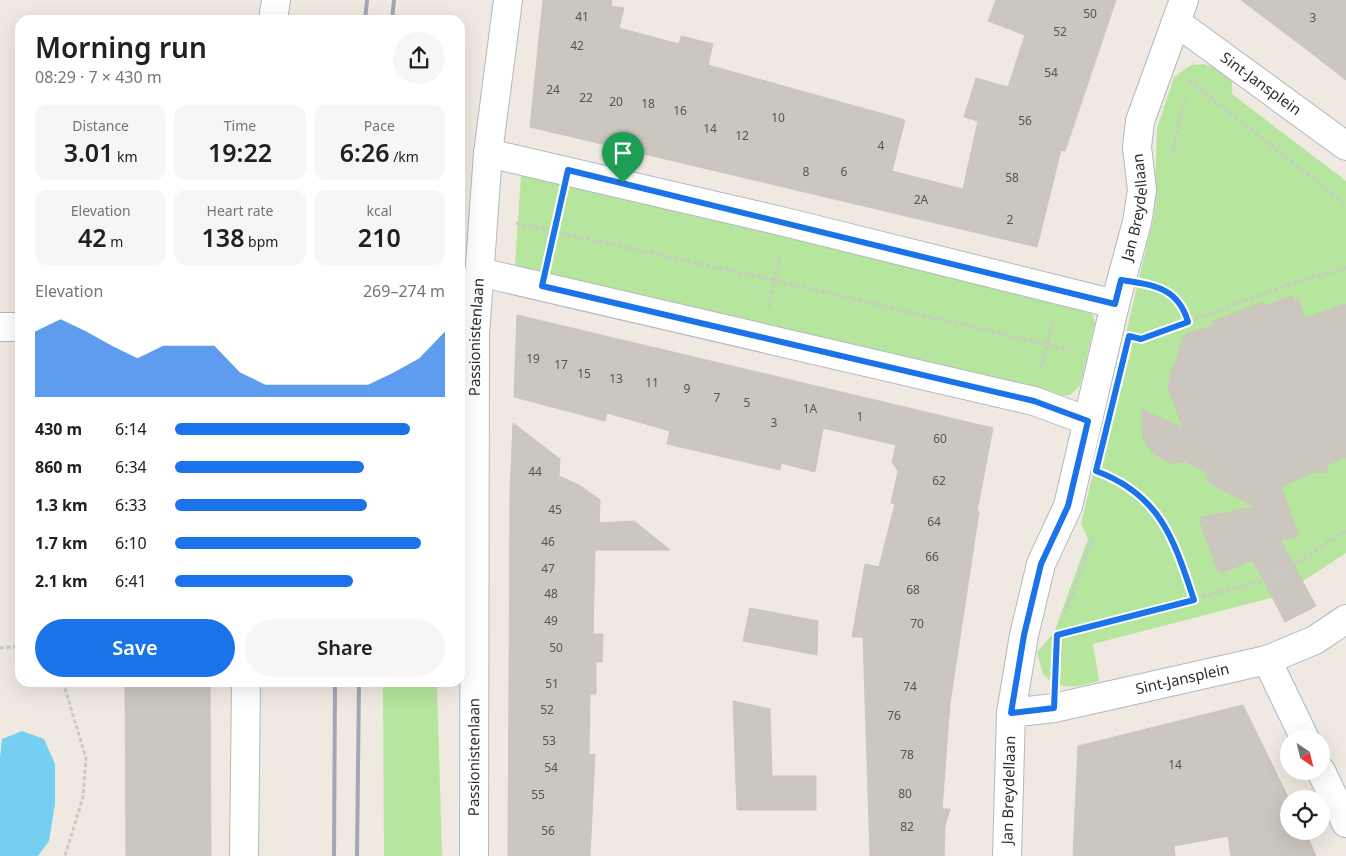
<!DOCTYPE html>
<html lang="en">
<head>
<meta charset="utf-8">
<style>
	:root { --surface:#fff; --page:#f6f6f6; --text:#202124; --muted:#757577; --accent:#1a73e8 }
	body { margin:0; font-family:"Noto Sans",sans-serif; background:var(--page); color:var(--text); height:100vh; display:flex; flex-direction:column; font-size:19px; white-space:nowrap }
	* { box-sizing:border-box; margin:0 }
	p { font-size:16px; color:var(--muted) }
	.icon { flex:none; width:28px; height:28px; fill:none; stroke:currentColor; stroke-width:2; stroke-linecap:round; stroke-linejoin:round }
	.map { position:relative; flex:1; overflow:hidden }
	.side { position:absolute; left:15px; top:15px; width:450px; height:672px; display:flex; flex-direction:column; background:var(--surface); border-radius:15px; box-shadow:0 5px 20px #0002 }
	.side>* { flex:none }
	.needle { width:32px; rotate:145deg }
	.tools { position:absolute; left:1280px; top:730px; display:grid; gap:10px }
	.tools a { display:grid; place-items:center; width:50px; height:50px; border-radius:50%; background:var(--surface); box-shadow:0 5px 20px #0002; font-size:25px }
	.pin { position:absolute; display:grid; place-items:center; width:42px; height:42px; color:#fff; margin:-51px -21px; border-radius:50% 50% 50% 0; rotate:-45deg; box-shadow:0 0 5px #0007 }
	.pin .icon { rotate:45deg }
	.round { display:grid; place-items:center; flex:none; width:52px; height:52px; border-radius:26px; background:var(--page) }
	.summary { display:flex; align-items:center; justify-content:space-between; height:85px; padding:0 20px }
	h1 { font-size:28px; font-weight:600; line-height:38px }
	.stats { display:grid; grid-template-columns:repeat(3,1fr); gap:8px; height:85px; padding:5px 20px }
	.stats div { display:grid; align-content:center; border-radius:12px; background:var(--page); text-align:center }
	.stats b { font-size:25px; font-weight:600 }
	.stats small { font-size:14px; font-weight:400 }
	.stats p { font-size:14px }
	.chart { height:140px; padding:10px 20px }
	.chart p { display:flex; justify-content:space-between }
	.chart svg { width:100%; height:90px; margin-top:5px; fill:var(--accent); opacity:.7 }
	.primary-button { display:flex; gap:10px; margin-top:auto; padding:10px 20px }
	.primary-button a { flex:1; height:58px; border-radius:30px; background:var(--accent); color:#fff; font-size:20px; font-weight:600; line-height:58px; text-align:center }
	.primary-button a+a { background:var(--page); color:var(--text) }
	ul { padding:0 20px; list-style:none; font-size:16px }
	li { display:grid; grid-template-columns:80px 60px 1fr; align-items:center; height:38px }
	li i { height:12px; border-radius:6px; background:var(--accent) }
	.map>svg:first-child { display:block }
	.green { fill:#b6e59e }
	.water { fill:#75cff0 }
	.building { fill:#cbc7bf; stroke:#cbc5ba }
	.lines { fill:none; stroke-linecap:round; stroke-linejoin:round }
	.minor-casing { stroke:#b4b7c1; stroke-width:30 }
	.path { stroke:#c9c9c9; stroke-width:3; stroke-dasharray:4 2.5; stroke-linecap:butt }
	.minor { stroke:#fff; stroke-width:28 }
	.rail { stroke:#a3a6b8; stroke-width:4 }
	.route-casing { stroke:#fff; stroke-width:10 }
	.route { stroke:#1a73e8; stroke-width:6 }
	.labels { text-anchor:middle; stroke-width:4; stroke-linejoin:round; paint-order:stroke }
	.number-label { font-size:12px; fill:#555452 }
	.street-label { font-size:15px; fill:#2e2e2e; stroke:#fff }
</style>
</head>
<body>
<div class="map">
<svg width="1346" height="856" viewBox="0 0 1346 856">
	<rect width="100%" height="100%" fill="#efe9e1"/>
	<!-- green -->
	<g class="green">
		<path d="M1204 64 1217 68 1232 80V94L1346 181V553L1303 581 1271 598 1093 644 1099 681C1077 687 1060 692 1043 674L1037 652 1054 633 1088 539 1081 524 1154 215 1157 128 1174 77 1191 65Z"/>
		<polygon points="521,176 541,178 1085,308 1093,315 1095,323 1080,386 1070,395 1058,396 515,266"/>
		<polygon points="383,683 437,683 442,856 384,856"/>
	</g>
	<!-- water -->
	<polygon class="water" points="22,731 44,739 55,764 55,804 49,841 38,856 0,856 0,757 2,739"/>
	<!-- building -->
	<g class="building">
		<polygon points="543,0 612,0 611,6 624,8 619,28 679,44 681,36 713,44 708,65 905,120 892,171 963,189 978,121 964,117 976,78 1008,87 1025,35 988,21 996,0 1116,0 1065,151 1061,150 1037,247 530,127"/>
		<polygon points="1241,0 1346,0 1346,80 1310,52"/>
		<polygon points="1292,296 1293,300 1298,299 1305,318 1346,304 1346,458 1328,464 1326,473 1313,472 1281,487 1298,533 1297,537 1280,540 1316,606 1285,622 1253,560 1221,573 1220,571 1218,572 1200,521 1202,520 1201,517 1256,507 1209,483 1206,472 1185,461 1173,464 1154,454 1143,439 1142,409 1183,428 1168,388 1172,367 1175,365 1184,335 1214,325 1213,321 1264,302 1265,306"/>
		<polygon points="517,315 993,428 977,511 979,512 950,703 942,809 950,809 945,826 944,856 870,856 863,637 852,637 865,564 879,567 895,504 891,503 898,471 892,462 896,445 823,428 815,472 781,463 780,470 667,444 670,431 607,413 605,421 514,397"/>
		<polygon points="513,423 560,459 559,476 579,485 600,500 599,523 634,521 670,550 595,550 593,634 603,634 602,662 596,662 596,694 590,694 589,755 595,754 590,856 508,856 510,493"/>
		<polygon points="750,608 818,621 817,655 743,641"/>
		<polygon points="125,682 210,682 211,856 126,856"/>
		<polygon points="733,701 770,709 772,776 816,776 816,810 737,810"/>
		<polygon points="1243,705 1289,799 1289,831 1305,831 1316,856 1231,856 1228,836 1174,846 1175,856 1073,856 1078,746"/>
	</g>
	<g class="lines">
		<!-- minor casing -->
		<g class="minor-casing">
			<g id="minor">
				<polyline points="273,20 276,0"/>
				<path id="s1" d="M1176 22 1346 146"/>
				<polyline points="488,153 789,223 1115,304"/>
				<polyline points="479,272 1034,401 1088,421"/>
				<polyline points="0,327 20,327"/>
				<polyline points="1267,660 1305,739"/>
				<path id="s2" d="M1011 713 1054 708 1267 660 1315 640 1346 619"/>
				<polyline points="1321,771 1346,823"/>
				<polyline points="244,856 246,682"/>
				<path id="s3" d="M474 856 475 334 488 153 508 0"/>
				<path id="s4" d="M1007 856 1011 713 1024 635 1041 564 1068 506 1115 304 1137 222 1142 190 1137 147 1140 121 1184 0"/>
			</g>
		</g>
		<!-- path -->
		<g class="path">
			<polyline points="1189,80 1346,205"/>
			<polyline points="1172,153 1185,98"/>
			<polyline points="516,223 774,280 1070,350"/>
			<polyline points="549,255 560,202"/>
			<path d="M1154 286C1172 294 1182 302 1187 322"/>
			<polyline points="768,307 780,255"/>
			<polyline points="1140,339 1285,286 1346,268"/>
			<polyline points="1041,369 1052,322"/>
			<path d="M1108 476C1162 495 1178 551 1194 600"/>
			<polyline points="1065,614 1092,540 1090,535"/>
			<polyline points="1057,635 1273,578 1346,531"/>
			<polyline points="0,648 20,646"/>
			<polyline points="1055,675 1056,651"/>
			<polyline points="63,682 86,758 83,797 65,856"/>
		</g>
		<!-- minor -->
		<use href="#minor" class="minor"/>
		<!-- rail -->
		<g class="rail">
			<polyline points="365,20 367,0"/>
			<polyline points="392,20 394,0"/>
			<polyline points="334,856 335,682"/>
			<polyline points="357,856 359,682"/>
		</g>
	</g>
	<g class="lines">
		<!-- route casing -->
		<g class="route-casing">
			<path id="route" d="M568 170 1115 304 1121 280C1153 285 1178 287 1188 322L1141 339 1129 336 1096 471C1161 495 1174 540 1194 600L1057 635 1054 708 1011 713 1024 635 1041 564 1068 506 1088 421 1034 401 542 286Z"/>
		</g>
		<!-- route -->
		<use href="#route" class="route"/>
	</g>
	<g class="labels">
		<!-- number labels -->
		<g class="number-label">
			<text x="1090" y="18">50</text>
			<text x="582" y="21">41</text>
			<text x="1313" y="22">3</text>
			<text x="1060" y="36">52</text>
			<text x="577" y="50">42</text>
			<text x="1051" y="77">54</text>
			<text x="553" y="94">24</text>
			<text x="586" y="102">22</text>
			<text x="616" y="106">20</text>
			<text x="648" y="108">18</text>
			<text x="680" y="115">16</text>
			<text x="778" y="122">10</text>
			<text x="1025" y="125">56</text>
			<text x="710" y="133">14</text>
			<text x="742" y="140">12</text>
			<text x="881" y="150">4</text>
			<text x="806" y="176">8</text>
			<text x="844" y="176">6</text>
			<text x="1012" y="182">58</text>
			<text x="921" y="204">2A</text>
			<text x="1010" y="224">2</text>
			<text x="533" y="363">19</text>
			<text x="561" y="369">17</text>
			<text x="584" y="378">15</text>
			<text x="616" y="383">13</text>
			<text x="652" y="387">11</text>
			<text x="687" y="393">9</text>
			<text x="717" y="402">7</text>
			<text x="747" y="407">5</text>
			<text x="810" y="413">1A</text>
			<text x="860" y="421">1</text>
			<text x="774" y="427">3</text>
			<text x="940" y="443">60</text>
			<text x="535" y="476">44</text>
			<text x="939" y="485">62</text>
			<text x="555" y="514">45</text>
			<text x="934" y="526">64</text>
			<text x="548" y="546">46</text>
			<text x="932" y="561">66</text>
			<text x="548" y="573">47</text>
			<text x="913" y="594">68</text>
			<text x="551" y="598">48</text>
			<text x="551" y="625">49</text>
			<text x="917" y="628">70</text>
			<text x="556" y="652">50</text>
			<text x="552" y="688">51</text>
			<text x="910" y="691">74</text>
			<text x="547" y="714">52</text>
			<text x="894" y="720">76</text>
			<text x="549" y="745">53</text>
			<text x="907" y="759">78</text>
			<text x="1175" y="769">14</text>
			<text x="551" y="772">54</text>
			<text x="905" y="798">80</text>
			<text x="538" y="799">55</text>
			<text x="907" y="831">82</text>
			<text x="548" y="835">56</text>
		</g>
		<!-- street labels -->
		<g class="street-label">
			<text dy="5" stroke="none"><textPath href="#s1" startOffset="105">Sint-Jansplein</textPath></text>
			<text dy="5" stroke="none"><textPath href="#s4" startOffset="666">Jan Breydellaan</textPath></text>
			<text dy="5" stroke="none"><textPath href="#s3" startOffset="519">Passionistenlaan</textPath></text>
			<text dy="5" stroke="none"><textPath href="#s2" startOffset="175">Sint-Jansplein</textPath></text>
			<text dy="5" stroke="none"><textPath href="#s3" startOffset="99">Passionistenlaan</textPath></text>
			<text dy="5" stroke="none"><textPath href="#s4" startOffset="66">Jan Breydellaan</textPath></text>
		</g>
	</g>
</svg>
<div class="tools">
<a><svg class="needle" viewBox="-14 -14 28 28"><path d="M0-13l5 13h-10z" fill="#e53935"/><path d="M0 13l5-13h-10z" fill="#757577"/></svg></a>
<a><svg class="icon" aria-label="locate" viewBox="0 0 24 24"><circle cx="12" cy="12" r="6"/><path d="M12 2v4M12 18v4M2 12h4M18 12h4"/></svg></a>
</div>
<div class="pin" style="left:623px;top:183px;background:#1e9e55"><svg class="icon" aria-label="arrive" viewBox="0 0 24 24"><path d="M6 21V4h12l-3 4 3 4H6"/></svg></div>
<section class="side">
<div class="summary"><div><h1>Morning run</h1><p>08:29 · 7 × 430 m</p></div><a class="round"><svg class="icon" aria-label="share" viewBox="0 0 24 24"><path d="M12 15V3M7 8l5-5 5 5M5 13v7h14v-7"/></svg></a></div>
<div class="stats">
<div><p>Distance</p><b>3.01<small> km</small></b></div>
<div><p>Time</p><b>19:22</b></div>
<div><p>Pace</p><b>6:26<small> /km</small></b></div>
</div>
<div class="stats">
<div><p>Elevation</p><b>42<small> m</small></b></div>
<div><p>Heart rate</p><b>138<small> bpm</small></b></div>
<div><p>kcal</p><b>210</b></div>
</div>
<div class="chart"><p><span>Elevation</span>269–274 m</p>
<svg viewBox="0 0 160 44" preserveAspectRatio="none"><path d="M0 44V12L10 6L20 12L30 19L40 25L50 19L60 19L70 19L80 32L90 38L100 38L110 38L120 38L130 38L140 32L150 25L160 12V44z"/></svg>
</div>
<ul>
<li><b>430 m</b>6:14<i style="width:87%"></i></li>
<li><b>860 m</b>6:34<i style="width:70%"></i></li>
<li><b>1.3 km</b>6:33<i style="width:71%"></i></li>
<li><b>1.7 km</b>6:10<i style="width:91%"></i></li>
<li><b>2.1 km</b>6:41<i style="width:66%"></i></li>
</ul>
<div class="primary-button"><a>Save</a><a>Share</a></div>
</section>
</div>
</body>
</html>
